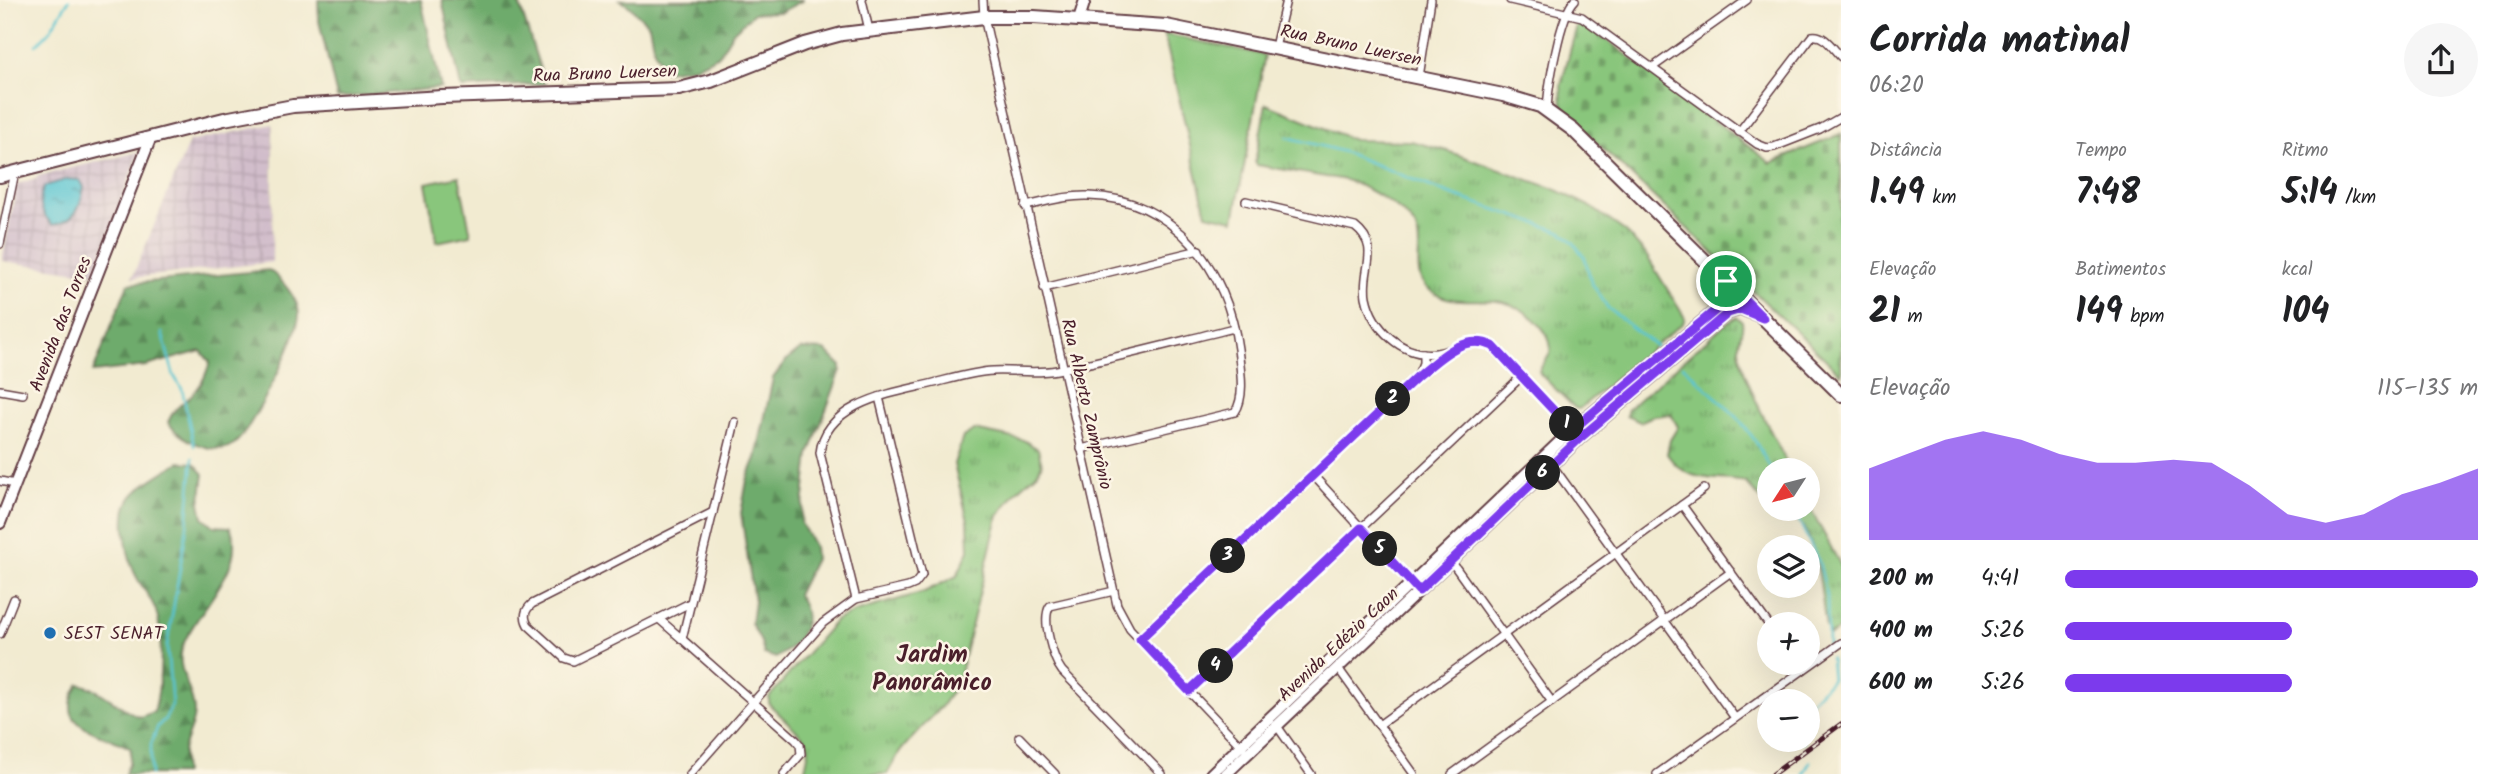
<!DOCTYPE html>
<html lang="pt">
<head>
<meta charset="utf-8">
<style>
	:root { --surface:#fff; --page:#f6f6f6; --text:#202124; --muted:#757577; --accent:#7c3aed }
	body { margin:0; font-family:Kalam,sans-serif; background:var(--page); color:var(--text); height:100vh; display:flex; flex-direction:column; font-size:26px; white-space:nowrap }
	* { box-sizing:border-box; margin:0 }
	p { font-size:23px; color:var(--muted) }
	.icon { flex:none; width:38px; height:38px; fill:none; stroke:currentColor; stroke-width:2; stroke-linecap:round; stroke-linejoin:round }
	.map { position:relative; flex:1; overflow:hidden }
	.sheet { display:flex; flex-direction:column; background:var(--surface); width:665px }
	.sheet>* { flex:none }
	.needle { width:46px; rotate:234deg }
	.buttons { position:absolute; left:1757px; top:458px; display:grid; gap:14px }
	.buttons a { display:grid; place-items:center; width:63px; height:63px; border-radius:50%; background:var(--surface); box-shadow:0 7px 28px #0002; font-size:35px }
	.pin { position:absolute; display:grid; place-items:center; width:60px; height:60px; color:#fff; margin:-30px; border:4px solid #fff; border-radius:50%; box-shadow:0 2px 7px #0007 }
	.km { position:absolute; width:35px; height:35px; margin:-18px; border-radius:50%; background:#222; color:#fff; font-size:19px; line-height:35px; text-align:center }
	.round { display:grid; place-items:center; flex:none; width:74px; height:74px; border-radius:37px; background:var(--page) }
	.summary { display:flex; align-items:center; justify-content:space-between; height:119px; padding:0 28px }
	h1 { font-size:38px; font-weight:800; line-height:52px }
	.stats { display:grid; grid-template-columns:repeat(3,1fr); gap:10px; height:119px; padding:7px 28px }
	.stats div { display:grid; align-content:center }
	.stats b { font-size:35px; font-weight:800 }
	.stats small { font-size:19px; font-weight:400 }
	.stats p { font-size:19px }
	.chart { height:196px; padding:14px 28px }
	.chart p { display:flex; justify-content:space-between }
	.chart svg { width:100%; height:126px; margin-top:7px; fill:var(--accent); opacity:.7 }
	ul { padding:0 28px; list-style:none; font-size:23px }
	li { display:grid; grid-template-columns:112px 84px 1fr; align-items:center; height:52px }
	li i { height:18px; border-radius:9px; background:var(--accent) }
	main { display:flex; flex:1; min-height:0 }
	.map>svg:first-child { display:block }
	.industrial { fill:url(#industrial-grid) }
	.grass { fill:url(#grass-tufts); stroke:#6a7254; stroke-width:2 }
	.forest { fill:url(#forest-firs); stroke:#5c654c; stroke-width:2 }
	.cemetery { fill:url(#cemetery-stones); stroke:#6a7254; stroke-width:2 }
	.park { fill:#89c67c; stroke:#6a7254; stroke-width:2 }
	.water { fill:url(#water-ripples); stroke:#52727e; stroke-width:2 }
	.lines { fill:none; stroke-linecap:round; stroke-linejoin:round }
	.stream { stroke:#59c5d2; stroke-width:2.5 }
	.street-casing { stroke:#633e44; stroke-width:10 }
	.secondary-casing { stroke:#633e44; stroke-width:14 }
	.primary-casing { stroke:#633e44; stroke-width:16 }
	.street { stroke:#fff; stroke-width:7 }
	.secondary { stroke:#fff; stroke-width:10 }
	.primary { stroke:#fff; stroke-width:12 }
	.rail-casing { stroke:#4a1f2b; stroke-width:5 }
	.rail { stroke:#fcf5e5; stroke-width:2.5; stroke-dasharray:8; stroke-linecap:butt }
	.route-casing { stroke:#fff; stroke-width:14 }
	.route { stroke:#7c3aed; stroke-width:9 }
	.poi-dot { fill:#1f6fb2; stroke:#fcf5e5; stroke-width:2.5 }
	.labels { text-anchor:middle; stroke-width:5; stroke-linejoin:round; paint-order:stroke }
	.street-label { font-size:18px; fill:#4a1f2b; stroke:#fcf5e5 }
	.poi-label { font-size:18px; fill:#4a1f2b; stroke:#fcf5e5; text-anchor:start }
	.district-label { font-size:24px; font-weight:bold; fill:#4a1f2b; stroke:#fcf5e5 }
</style>
</head>
<body>
<main>
<div class="map">
<svg width="1841" height="774" viewBox="0 0 1841 774">
	<defs>
		<pattern id="industrial-grid" width="8" height="8" patternUnits="userSpaceOnUse" patternTransform="scale(1.75)"><rect width="8" height="8" fill="#d1bdcb"/><path d="M0 4h8M4 0v8" fill="none" stroke="#b5a2ae"/></pattern>
		<pattern id="grass-tufts" width="24" height="20" patternUnits="userSpaceOnUse" patternTransform="scale(1.75)"><rect width="24" height="20" fill="#89c67c"/><path d="M3 7l-1-3M5 7V3M7 7l1-3M15 17l-1-3M17 17v-4M19 17l1-3" fill="none" stroke="#72a066"/></pattern>
		<pattern id="forest-firs" width="22" height="20" patternUnits="userSpaceOnUse" patternTransform="scale(1.75)"><rect width="22" height="20" fill="#6eab6c"/><path d="M5 1l3.5 6h-7zM16 11l3.5 6h-7z" fill="#5c8b59"/></pattern>
		<pattern id="cemetery-stones" width="16" height="16" patternUnits="userSpaceOnUse" patternTransform="scale(1.75)"><rect width="16" height="16" fill="#89c67c"/><path d="M2 7V4a2 2 0 0 1 4 0v3zM10 15v-3a2 2 0 0 1 4 0v3z" fill="#72a066"/></pattern>
		<pattern id="water-ripples" width="26" height="14" patternUnits="userSpaceOnUse" patternTransform="scale(1.75)"><rect width="26" height="14" fill="#59c5d2"/><path d="M2 4q2-2 4 0t4 0M15 11q2-2 4 0t4 0" fill="none" stroke="#4c9fab"/></pattern>
	</defs>
	<rect width="100%" height="100%" fill="#fcf5e5"/>
	<filter id="ink" filterUnits="userSpaceOnUse"><feTurbulence type="fractalNoise" baseFrequency=".0143" numOctaves="2"/><feDisplacementMap in="SourceGraphic" scale="14" xChannelSelector="R" yChannelSelector="G"/><feConvolveMatrix kernelMatrix="1 2 1 2 8 2 1 2 1" color-interpolation-filters="sRGB"/></filter>
	<filter id="wash" filterUnits="userSpaceOnUse"><feTurbulence type="fractalNoise" baseFrequency=".00686" numOctaves="4" result="noise"/><feDisplacementMap in="SourceGraphic" scale="28" xChannelSelector="R" yChannelSelector="G"/><feGaussianBlur stdDeviation="1.57" result="paint"/><feColorMatrix in="noise" values="0 0 0 0 0 0 0 0 0 0 0 0 0 0 0 0 0 1.4 0 .05"/><feComposite in="paint" operator="in"/></filter>
	<g filter="url(#wash)">
		<rect width="100%" height="100%" fill="#f2ebd1"/>
		<!-- industrial -->
		<g class="industrial">
			<polygon points="273,124 272,262 132,278 189,142"/>
			<polygon points="139,152 94,274 2,261 17,184 36,179 38,176"/>
		</g>
		<!-- grass -->
		<g class="grass">
			<path d="M1266 104 1354 140 1411 141 1447 151 1557 190 1591 207 1626 232 1645 253 1685 318 1683 323 1579 409 1575 408 1541 375 1539 371C1542 365 1549 358 1550 352 1553 340 1543 328 1535 320 1498 284 1463 313 1431 291 1409 276 1424 253 1417 232 1411 212 1370 189 1351 182 1342 178 1330 178 1320 176 1299 172 1278 169 1257 165L1255 162Z"/>
			<path d="M1737 317 1742 321C1744 331 1738 338 1739 348 1740 376 1777 443 1791 471H1769V508L1745 482C1713 476 1688 485 1667 454L1670 440 1678 427 1671 414 1653 416 1640 422 1626 416 1628 409 1725 324Z"/>
			<polygon points="974,430 1023,440 1038,449 1042,464 1037,473 1016,492 998,516 958,682 941,707 900,751 887,774 804,774 809,750 806,740 769,704 769,697 836,620 855,612 924,592 957,576 969,550 968,521 954,464 963,437"/>
			<path d="M1808 504 1841 566V628L1830 635 1826 626C1820 596 1820 536 1793 516 1788 512 1779 513 1772 509H1808Z"/>
		</g>
		<!-- forest -->
		<g class="forest">
			<polygon points="318,0 421,0 441,88 337,98 319,21"/>
			<polygon points="442,0 518,0 545,84 461,88"/>
			<polygon points="620,0 803,0 781,12 754,13 733,32 719,55 695,67 664,71 654,50 649,25 629,6"/>
			<path d="M269 270C280 278 299 299 299 314 300 334 251 432 234 444 215 457 179 440 168 422 176 404 187 402 198 388 204 381 207 371 210 362L201 351 146 366 93 372 128 284Z"/>
			<path d="M801 349 825 350 841 366V370L809 455 801 523 814 546 815 559 797 595C817 620 799 644 776 658L764 654 761 642 751 623 754 601 741 513 747 480 756 458 773 378 786 361Z"/>
			<path d="M179 462 194 463 204 474 200 503 203 517 214 526 230 527C249 566 198 608 184 643 173 667 192 686 194 710 195 725 185 737 183 752 183 759 183 767 184 774H125L129 764 131 749C105 732 50 730 79 684 101 688 118 708 140 717L154 712C161 687 164 636 156 611 151 596 138 584 133 569 127 553 120 516 129 501 136 487 166 471 179 462Z"/>
		</g>
		<!-- cemetery -->
		<polygon class="cemetery" points="1583,22 1771,163 1841,134 1841,374 1562,110 1561,85 1577,25"/>
		<!-- park -->
		<g class="park">
			<polygon points="1164,34 1265,55 1234,220 1206,214"/>
			<polygon points="459,176 471,235 437,242 426,183"/>
		</g>
		<!-- water -->
		<path class="water" d="M68 179 80 180 84 187C80 209 76 220 53 225 41 214 36 200 45 186Z"/>
		<g class="lines">
			<!-- stream -->
			<g class="stream">
				<polyline points="36,45 49,32 69,0"/>
				<polyline points="1287,137 1344,152 1449,194 1562,232 1573,242 1585,258 1591,282 1608,308 1658,348"/>
				<polyline points="162,333 174,376 182,389 194,446"/>
				<polyline points="1683,366 1738,418 1754,439 1772,471"/>
				<polyline points="1793,509 1819,562 1827,595 1828,645"/>
				<polyline points="1808,709 1811,701 1832,679 1830,658"/>
				<polyline points="1803,743 1804,740"/>
				<polyline points="151,774 151,744 158,726 165,719 172,705 167,646 187,526 193,458"/>
				<polyline points="1803,774 1810,762"/>
			</g>
		</g>
	</g>
	<g filter="url(#ink)">
		<g class="lines">
			<!-- street casing -->
			<g class="street-casing">
				<g id="street">
					<polyline points="862,0 869,30"/>
					<polyline points="983,0 984,17 1117,605 1130,629 1243,748"/>
					<polyline points="1510,0 1582,17 1757,144 1767,148 1774,147 1820,129 1841,117"/>
					<polyline points="1275,47 1286,0"/>
					<polyline points="1653,67 1747,0"/>
					<polyline points="1419,77 1431,0"/>
					<path d="M1547 110C1548 88 1560 14 1575 0"/>
					<path d="M1739 132 1812 36C1825 34 1833 49 1841 57"/>
					<path d="M1246 201 1355 227C1382 248 1361 269 1366 297 1372 327 1402 358 1436 353 1457 350 1472 336 1493 346L1574 432"/>
					<path d="M1025 206C1046 202 1067 195 1089 196 1174 198 1228 270 1238 349 1240 367 1246 396 1235 412L1081 449"/>
					<polyline points="0,244 15,172"/>
					<polyline points="1044,288 1199,250"/>
					<polyline points="1418,375 1423,363 1423,353"/>
					<polyline points="0,390 23,394"/>
					<polyline points="735,422 682,639 796,740 800,745 801,754 784,774"/>
					<polyline points="1552,465 1735,718"/>
					<polyline points="1313,475 1414,586"/>
					<polyline points="0,481 15,484"/>
					<polyline points="1682,505 1769,625"/>
					<polyline points="1451,561 1552,702"/>
					<path d="M1114 591 1050 606C1041 619 1053 659 1062 671L1162 774"/>
					<path d="M856 599 820 453C825 403 892 393 930 384 951 379 972 372 993 371 1014 370 1036 374 1057 370 1117 358 1176 342 1234 328"/>
					<path d="M690 603 573 661 564 658 528 625C523 616 525 610 532 604L713 512"/>
					<polyline points="659,619 682,639"/>
					<polyline points="0,634 14,599"/>
					<polyline points="1140,639 1418,376 1446,352"/>
					<polyline points="1338,668 1414,774"/>
					<polyline points="1189,691 1522,376"/>
					<polyline points="1379,725 1704,489"/>
					<polyline points="1277,726 1311,774"/>
					<polyline points="1019,737 1055,774"/>
					<polyline points="690,774 823,623 856,599 908,587 915,584 922,575 879,397"/>
					<polyline points="1452,774 1731,572"/>
					<polyline points="1657,774 1841,643"/>
				</g>
			</g>
			<!-- secondary casing -->
			<g class="secondary-casing">
				<g id="secondary">
					<polyline points="1079,19 1085,0"/>
					<polyline points="0,523 151,137"/>
					<polyline points="1211,774 1572,430 1723,304 1741,297"/>
					<polyline points="1226,774 1580,438 1728,313 1741,309 1759,316"/>
				</g>
			</g>
			<!-- primary casing -->
			<g class="primary-casing">
				<g id="primary">
					<polyline points="0,176 224,119 293,106 442,97 679,89 711,81 805,44 842,34 984,17 1034,17 1166,26 1503,95 1540,106 1573,130 1841,395"/>
					<polyline points="1723,304 1727,297 1726,281"/>
				</g>
			</g>
			<!-- street -->
			<use href="#street" class="street"/>
			<!-- secondary -->
			<use href="#secondary" class="secondary"/>
			<!-- primary -->
			<use href="#primary" class="primary"/>
			<!-- rail casing -->
			<g class="rail-casing">
				<polyline id="rail" points="1773,774 1841,724"/>
			</g>
			<!-- rail -->
			<use href="#rail" class="rail"/>
		</g>
	</g>
	<g class="lines" filter="url(#ink)">
		<!-- route casing -->
		<g class="route-casing">
			<path id="route" d="M1726 281 1763 318 1741 309 1728 313 1580 438 1419 591 1361 528 1189 691 1140 639 1418 376C1439 359 1464 332 1493 346L1572 430 1723 304 1727 297Z"/>
		</g>
		<!-- route -->
		<use href="#route" class="route"/>
	</g>
	<!-- markers -->
	<circle class="poi-dot" cx="50" cy="633" r="7"/>
	<g class="labels">
		<!-- street labels -->
		<g class="street-label">
			<text transform="translate(1351 45) rotate(12)" y="6">Rua Bruno Luersen</text>
			<text transform="translate(605 73) rotate(-2)" y="6">Rua Bruno Luersen</text>
			<text transform="translate(60 324) rotate(-69)" y="6">Avenida das Torres</text>
			<text transform="translate(1087 404) rotate(77)" y="6">Rua Alberto Zamprônio</text>
			<text transform="translate(1338 644) rotate(-43)" y="6">Avenida Edézio Caon</text>
		</g>
		<!-- poi labels -->
		<g class="poi-label">
			<text x="64" y="639">SEST SENAT</text>
		</g>
		<!-- district labels -->
		<g class="district-label">
			<text x="932" y="662">Jardim<tspan x="932" dy="28">Panorâmico</tspan></text>
		</g>
	</g>
</svg>
<div class="buttons">
<a><svg class="needle" viewBox="-14 -14 28 28"><path d="M0-13l5 13h-10z" fill="#e53935"/><path d="M0 13l5-13h-10z" fill="#757577"/></svg></a>
<a><svg class="icon" aria-label="layers" viewBox="0 0 24 24"><path d="M12 4l9 5-9 5-9-5zM3 14l9 5 9-5"/></svg></a>
<a>+</a>
<a>−</a>
</div>
<div class="pin" style="left:1726px;top:281px;background:#1e9e55"><svg class="icon" aria-label="arrive" viewBox="0 0 24 24"><path d="M6 21V4h12l-3 4 3 4H6"/></svg></div>
<b class="km" style="left:1567px;top:424px">1</b>
<b class="km" style="left:1393px;top:399px">2</b>
<b class="km" style="left:1228px;top:556px">3</b>
<b class="km" style="left:1216px;top:666px">4</b>
<b class="km" style="left:1380px;top:549px">5</b>
<b class="km" style="left:1543px;top:473px">6</b>
</div>
<section class="sheet">
<div class="summary"><div><h1>Corrida matinal</h1><p>06:20</p></div><a class="round"><svg class="icon" aria-label="share" viewBox="0 0 24 24"><path d="M12 15V3M7 8l5-5 5 5M5 13v7h14v-7"/></svg></a></div>
<div class="stats">
<div><p>Distância</p><b>1.49<small> km</small></b></div>
<div><p>Tempo</p><b>7:48</b></div>
<div><p>Ritmo</p><b>5:14<small> /km</small></b></div>
</div>
<div class="stats">
<div><p>Elevação</p><b>21<small> m</small></b></div>
<div><p>Batimentos</p><b>149<small> bpm</small></b></div>
<div><p>kcal</p><b>104</b></div>
</div>
<div class="chart"><p><span>Elevação</span>115–135 m</p>
<svg viewBox="0 0 160 44" preserveAspectRatio="none"><path d="M0 44V19L10 14L20 9L30 6L40 9L50 14L60 17L70 17L80 16L90 17L100 25L110 35L120 38L130 35L140 28L150 24L160 19V44z"/></svg>
</div>
<ul>
<li><b>200 m</b>4:41<i style="width:100%"></i></li>
<li><b>400 m</b>5:26<i style="width:55%"></i></li>
<li><b>600 m</b>5:26<i style="width:55%"></i></li>
</ul>
</section>
</main>
</body>
</html>
